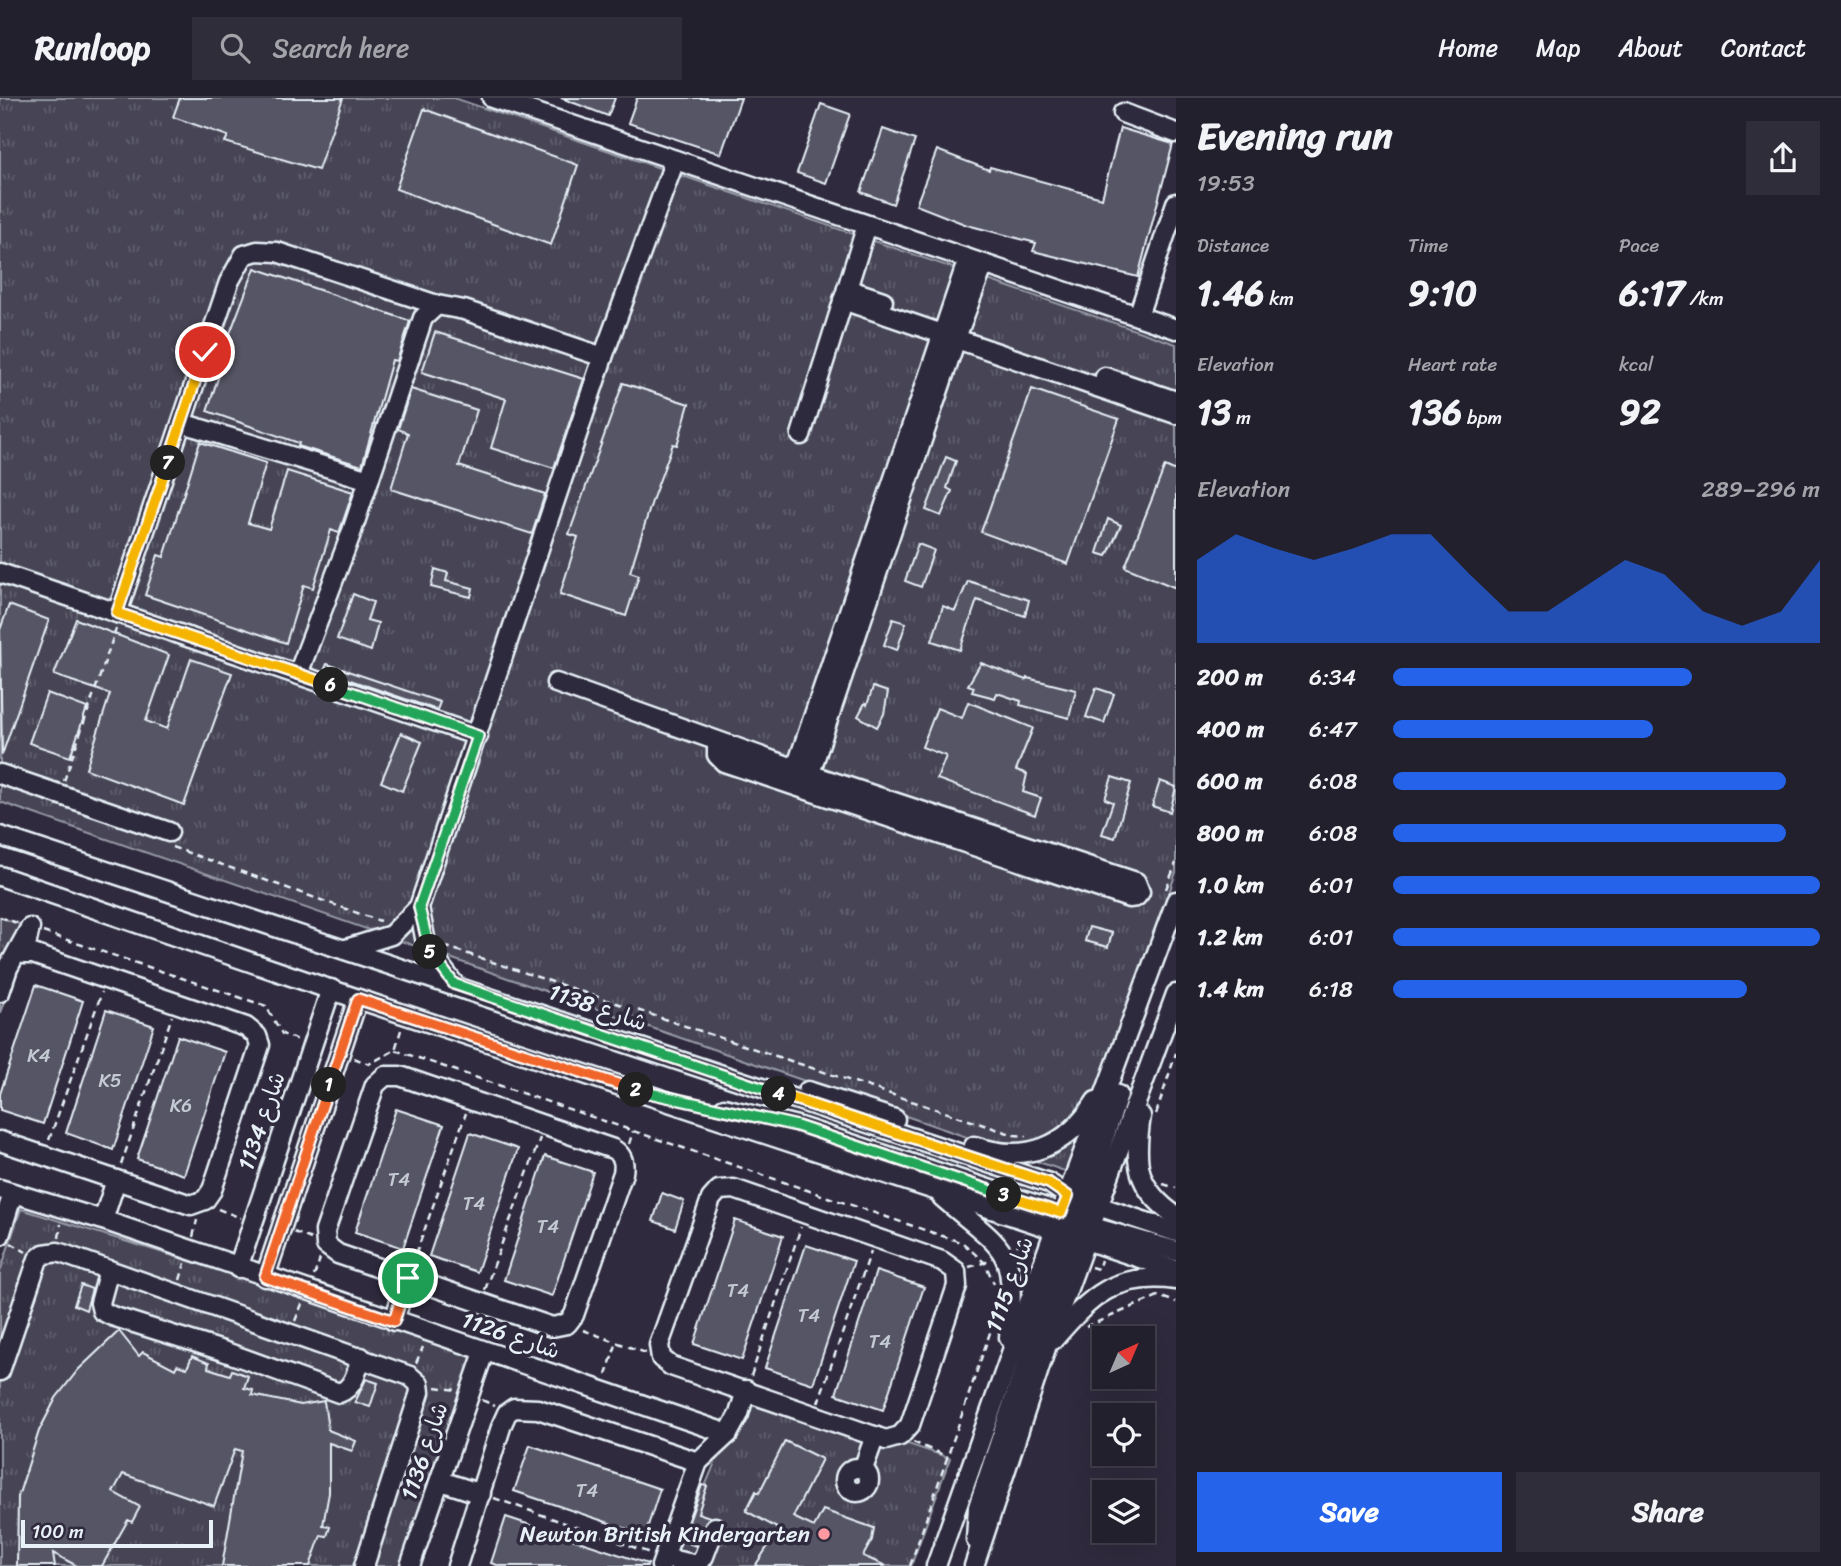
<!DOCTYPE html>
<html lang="en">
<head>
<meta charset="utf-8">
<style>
	:root { --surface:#23202e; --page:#2f2d3a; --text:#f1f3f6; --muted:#a3a3aa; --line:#403e4a; --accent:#2563eb }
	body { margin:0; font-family:Sriracha,"Playpen Sans Arabic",sans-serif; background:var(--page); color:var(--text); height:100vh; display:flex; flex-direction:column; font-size:26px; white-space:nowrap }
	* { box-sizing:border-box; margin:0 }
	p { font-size:23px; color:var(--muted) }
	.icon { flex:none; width:38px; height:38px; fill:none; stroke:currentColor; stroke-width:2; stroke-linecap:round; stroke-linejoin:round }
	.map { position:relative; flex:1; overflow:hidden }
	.sheet { display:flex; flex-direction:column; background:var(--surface); width:665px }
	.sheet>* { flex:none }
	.needle { width:46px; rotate:44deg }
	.controls { position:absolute; left:1092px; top:1228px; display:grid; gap:14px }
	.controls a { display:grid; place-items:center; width:63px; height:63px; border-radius:0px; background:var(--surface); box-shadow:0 7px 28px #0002,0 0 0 2px var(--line); font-size:35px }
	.scale { position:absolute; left:21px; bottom:18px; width:192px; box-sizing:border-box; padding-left:7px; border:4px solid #e8f1f8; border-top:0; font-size:19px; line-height:24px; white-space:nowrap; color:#e8f1f8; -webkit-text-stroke:5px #2f2a3d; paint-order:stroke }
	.pin { position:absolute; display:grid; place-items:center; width:60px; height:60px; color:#fff; margin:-30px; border:4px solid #fff; border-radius:50%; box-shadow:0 2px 7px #0007 }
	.km { position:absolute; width:35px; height:35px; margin:-18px; border-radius:50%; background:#222; color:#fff; font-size:19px; line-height:35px; text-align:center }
	.round { display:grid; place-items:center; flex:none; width:74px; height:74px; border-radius:0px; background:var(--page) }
	.overview { display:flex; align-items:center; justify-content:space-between; height:119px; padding:0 21px }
	h1 { font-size:38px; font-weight:800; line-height:52px }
	.figures { display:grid; grid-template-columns:repeat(3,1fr); gap:10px; height:119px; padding:7px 21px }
	.figures div { display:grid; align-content:center }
	.figures b { font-size:35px; font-weight:800 }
	.figures small { font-size:19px; font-weight:400 }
	.figures p { font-size:19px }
	.chart { height:196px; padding:14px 21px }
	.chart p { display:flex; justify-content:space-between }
	.chart svg { width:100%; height:126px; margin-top:7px; fill:var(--accent); opacity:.7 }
	.primary-button { display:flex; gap:14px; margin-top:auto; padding:14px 21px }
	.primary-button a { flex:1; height:80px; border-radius:0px; background:var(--accent); color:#fff; font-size:28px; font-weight:800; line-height:80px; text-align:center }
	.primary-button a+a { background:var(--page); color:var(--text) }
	ul { padding:0 21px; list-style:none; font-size:23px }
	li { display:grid; grid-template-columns:112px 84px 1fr; align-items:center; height:52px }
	li i { height:18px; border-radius:9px; background:var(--accent) }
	header { display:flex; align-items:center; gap:42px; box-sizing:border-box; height:98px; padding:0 35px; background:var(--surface); border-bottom:2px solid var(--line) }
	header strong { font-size:33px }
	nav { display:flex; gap:38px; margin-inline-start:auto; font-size:24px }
	.search { width:490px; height:63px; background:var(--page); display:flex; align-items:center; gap:18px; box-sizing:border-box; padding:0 24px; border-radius:0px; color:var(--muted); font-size:26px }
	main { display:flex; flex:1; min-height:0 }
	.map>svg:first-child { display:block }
	.park { fill:url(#park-tufts); stroke:#979aa6; stroke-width:2 }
	.building { fill:#575565; stroke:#e8f1f8; stroke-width:2 }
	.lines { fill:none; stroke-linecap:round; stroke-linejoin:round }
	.minor-casing { stroke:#e8f1f8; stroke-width:23 }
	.path { stroke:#e8f1f8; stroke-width:2.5; stroke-dasharray:7 5; stroke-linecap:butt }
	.minor { stroke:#2f2a3d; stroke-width:18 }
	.split-1-casing { stroke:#fff; stroke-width:14 }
	.split-2-casing { stroke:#fff; stroke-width:14 }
	.split-3-casing { stroke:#fff; stroke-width:14 }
	.split-4-casing { stroke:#fff; stroke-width:14 }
	.split-5-casing { stroke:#fff; stroke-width:14 }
	.split-6-casing { stroke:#fff; stroke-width:14 }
	.split-7-casing { stroke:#fff; stroke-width:14 }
	.split-8-casing { stroke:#fff; stroke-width:14 }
	.split-1 { stroke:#f0652b; stroke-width:9 }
	.split-2 { stroke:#f0652b; stroke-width:9 }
	.split-3 { stroke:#22a559; stroke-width:9 }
	.split-4 { stroke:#f5b400; stroke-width:9 }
	.split-5 { stroke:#22a559; stroke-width:9 }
	.split-6 { stroke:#22a559; stroke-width:9 }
	.split-7 { stroke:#f5b400; stroke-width:9 }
	.split-8 { stroke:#f5b400; stroke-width:9 }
	.poi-dot { fill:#ff9aa2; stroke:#2f2a3d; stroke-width:2.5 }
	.labels { text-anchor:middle; stroke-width:7; stroke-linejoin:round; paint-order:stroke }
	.number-label { font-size:19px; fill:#c4cad3 }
	.street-label { font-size:23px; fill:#e8f1f8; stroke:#2f2a3d }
	.poi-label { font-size:23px; fill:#e8f1f8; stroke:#2f2a3d; text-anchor:end }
</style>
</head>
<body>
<header>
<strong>Runloop</strong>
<div class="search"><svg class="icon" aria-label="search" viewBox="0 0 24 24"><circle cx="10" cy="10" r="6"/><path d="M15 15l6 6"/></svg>Search here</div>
<nav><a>Home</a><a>Map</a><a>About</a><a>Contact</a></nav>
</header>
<main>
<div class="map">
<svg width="1176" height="1468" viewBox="0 0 1176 1468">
	<defs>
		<pattern id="park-tufts" width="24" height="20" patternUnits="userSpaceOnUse" patternTransform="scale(1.75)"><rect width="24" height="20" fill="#464455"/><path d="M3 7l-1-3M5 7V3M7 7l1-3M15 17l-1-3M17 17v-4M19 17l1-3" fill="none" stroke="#615f6e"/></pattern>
	</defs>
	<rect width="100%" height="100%" fill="#2f2a3d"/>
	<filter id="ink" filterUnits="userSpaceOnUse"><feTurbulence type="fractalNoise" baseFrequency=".0143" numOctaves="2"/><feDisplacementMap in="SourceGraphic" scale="14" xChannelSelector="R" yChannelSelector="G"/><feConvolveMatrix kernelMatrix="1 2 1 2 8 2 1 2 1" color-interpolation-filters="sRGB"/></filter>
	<g filter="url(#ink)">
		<!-- park -->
		<g class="park">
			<polygon points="0,0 454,0 1176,246 1176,774 1076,1077 0,704"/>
			<polygon points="0,819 30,830 0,915"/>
			<polygon points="21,1111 484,1254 413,1468 0,1468 0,1174"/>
			<polygon points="746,1292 950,1360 911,1468 671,1468"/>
		</g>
		<!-- building -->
		<g class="building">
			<polygon points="180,0 343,0 318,72 225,44 228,38 173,19"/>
			<polygon points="561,0 615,0 608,18"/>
			<polygon points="637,0 741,0 721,56 628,25"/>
			<polygon points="821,6 850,16 826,85 797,75"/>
			<polygon points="424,11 578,67 551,147 396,91"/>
			<polygon points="1120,30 1173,46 1138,179 1033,153 1036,145 967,127 916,107 937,52 989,72 990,69 1102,100"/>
			<polygon points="883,31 915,42 893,106 861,94"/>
			<polygon points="255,170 410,223 397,263 392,262 362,368 298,348 299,345 207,313 223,265 219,264"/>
			<polygon points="435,234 584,281 554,370 491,350 506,301 422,274"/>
			<polygon points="623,285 689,306 677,347 673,346 653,400 630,474 639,477 626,518 560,496 578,439 569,436"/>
			<polygon points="411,291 477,312 459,368 545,396 532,436 391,391 408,335 398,331"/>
			<polygon points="1032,291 1119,321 1068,466 981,434"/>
			<polygon points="200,344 266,365 248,425 269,431 287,373 353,394 339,435 331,432 313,490 304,487 286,545 145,497 158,457 164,459"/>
			<polygon points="946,359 956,363 947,390 952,393 941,418 926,412"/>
			<polygon points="1165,368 1176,373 1176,490 1125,469"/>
			<polygon points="1108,421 1121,427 1107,458 1097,455"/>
			<polygon points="918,446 934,452 921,489 905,483"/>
			<polygon points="435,471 448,475 446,483 473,490 471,499 431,489"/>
			<polygon points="968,483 1029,502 1025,518 977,502 960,552 932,543 943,508 955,513"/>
			<polygon points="353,496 373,504 367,522 378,525 371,553 337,541"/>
			<polygon points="9,507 49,522 2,657 0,532"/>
			<polygon points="76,521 169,557 146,623 167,631 191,561 232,575 184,707 86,671 110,596 54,577"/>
			<polygon points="893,521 906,525 897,552 884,547"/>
			<polygon points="981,565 1026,582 1027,580 1076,592 1069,620 1020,607 1021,603 997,595 995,600 972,594 974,589 968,587"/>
			<polygon points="327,566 440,604 437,612 324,573"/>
			<polygon points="873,589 888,594 884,616 877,629 858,618 865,605 867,607"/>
			<polygon points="1096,590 1114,596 1104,625 1086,619"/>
			<polygon points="47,595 87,610 70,659 29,645"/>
			<polygon points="968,604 1033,630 1016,672 1027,676 1023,694 1041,700 1035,717 937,681 946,658 922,649 937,610 962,620"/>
			<polygon points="401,635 422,644 402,693 381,684"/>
			<polygon points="1112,679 1131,685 1115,740 1102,736 1113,704 1105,701"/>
			<polygon points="1160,683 1176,689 1170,714 1152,708"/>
			<polygon points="1089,829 1112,835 1108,849 1085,843"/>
			<polygon points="36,887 83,903 43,1026 0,1012 0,996"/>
			<polygon points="106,912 154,928 113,1052 66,1035"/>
			<polygon points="178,938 225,954 184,1077 137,1061"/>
			<polygon points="396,1011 444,1027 403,1150 355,1134"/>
			<polygon points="470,1035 518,1051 477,1174 429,1158"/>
			<polygon points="545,1058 593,1074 552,1198 504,1182"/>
			<polygon points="662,1095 684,1103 675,1131 653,1123"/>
			<polygon points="735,1122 783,1138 742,1262 694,1246"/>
			<polygon points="806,1147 854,1163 813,1286 765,1270"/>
			<polygon points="876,1173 924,1189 883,1312 836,1296"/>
			<polygon points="81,1187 92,1191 86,1212 74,1207"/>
			<polygon points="119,1233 139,1258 143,1254 175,1271 177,1267 187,1270 192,1258 209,1265 208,1270 230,1277 232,1272 248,1278 244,1290 253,1292 252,1297 301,1307 324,1303 328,1332 356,1343 352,1353 329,1345 329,1395 323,1427 330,1429 327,1438 321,1437 310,1468 222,1468 242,1353 235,1351 214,1408 123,1376 113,1394 140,1409 132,1424 128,1422 102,1468 77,1468 53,1455 55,1468 17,1468 18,1399 39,1333 56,1300 78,1272"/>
			<polygon points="366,1281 378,1285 370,1309 355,1304"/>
			<polygon points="785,1343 822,1361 793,1419 814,1429 823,1412 874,1430 872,1442 863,1458 886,1468 755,1468 779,1431 746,1413 756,1393 759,1395"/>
			<polygon points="530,1347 660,1391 645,1437 514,1393"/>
			<polygon points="702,1387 707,1388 698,1415 710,1419 696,1448 682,1443"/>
			<polygon points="506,1419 648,1466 647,1468 500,1468 491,1465"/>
		</g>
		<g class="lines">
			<!-- minor casing -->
			<g class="minor-casing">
				<g id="minor">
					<polyline points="492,0 1176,231"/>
					<polyline points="1123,15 1176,35"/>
					<polyline points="847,191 883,203"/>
					<polyline points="843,202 1176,316"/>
					<polyline points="1138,218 1176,105"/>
					<polyline points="1105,279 1176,303"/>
					<polyline points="182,325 369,382"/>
					<polyline points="801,337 867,127"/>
					<polyline points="0,475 478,638"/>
					<polyline points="117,515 229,184 244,157 257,153 277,154 437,207"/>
					<polyline points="298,576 351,436 423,220 437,207 464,212 603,259"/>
					<polyline points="556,585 796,671 809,676 1136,784 1140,794 1136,799 1129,800 724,664 717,657 717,643"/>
					<polyline points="0,676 169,734"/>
					<polyline points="792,682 968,161"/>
					<polyline points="806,687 960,229 984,166"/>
					<polyline points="0,738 1049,1085 1068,1098 1176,1134"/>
					<polyline points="0,778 358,901 1176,1172"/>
					<polyline points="419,809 427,850 454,886"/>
					<polyline points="346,851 391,837 419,809 603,259 675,62"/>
					<polyline points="0,894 8,870 30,830 24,856 33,856 246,929 257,938 260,947 212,1092 205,1102 191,1107 0,1043"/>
					<path d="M385 978H400L613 1051C623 1057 625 1064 623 1075L574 1217 567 1226 552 1229 338 1156 326 1147 325 1133 375 987Z"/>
					<polyline points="808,993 895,1021"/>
					<polyline points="724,1010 797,1028 1061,1115 1080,1117 1099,1108"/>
					<path d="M1141 1018C1134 1063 1135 1090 1176 1118"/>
					<path d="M974 1048C1027 1066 1067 1049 1096 1003"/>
					<polyline points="0,1091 103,1122 728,1336"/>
					<polygon points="734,1091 942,1163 956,1173 957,1188 910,1327 900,1338 886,1342 671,1268 661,1260 659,1247 711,1101 719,1092"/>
					<path d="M942 1099C1009 1157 1015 1146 1009 1240"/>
					<polyline points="1080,1114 1118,997"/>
					<polyline points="103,1122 116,1082"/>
					<polyline points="1082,1126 1176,1153"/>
					<polyline points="0,1137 13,1095"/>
					<polyline points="238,1170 331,891"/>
					<path d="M109 1172 100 1205 102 1213 112 1218 223 1253 339 1295C354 1290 357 1273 361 1259"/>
					<polyline points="265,1179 358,901"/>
					<polyline points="394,1223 407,1180"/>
					<path d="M1053 1242C1091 1198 1115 1174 1176 1182"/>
					<polyline points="0,1273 38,1161 44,1156 58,1154 410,1278 419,1286 420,1294 364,1468"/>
					<circle cx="857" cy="1382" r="12"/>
					<polyline points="863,1371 875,1338"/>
					<polyline points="441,1383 481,1396"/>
					<polyline points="976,1442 978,1409 1073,1125"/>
					<polyline points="664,1460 698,1467 704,1458 715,1429"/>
					<polyline points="410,1468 484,1254"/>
					<polyline points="457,1468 502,1326 507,1315 514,1310 538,1311 698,1364"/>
					<polyline points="661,1468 698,1364 728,1336 739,1316 746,1292"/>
					<polyline points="936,1468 1055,1131 1176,803"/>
					<polyline points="974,1468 1046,1250 1176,896"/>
				</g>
			</g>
			<!-- path -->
			<g class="path">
				<polyline points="64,683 116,531"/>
				<polyline points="172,749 380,823"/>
				<polyline points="1166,791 1176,765"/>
				<polyline points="0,819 17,825"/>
				<polyline points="43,834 266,908 282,936 298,942"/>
				<polyline points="444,848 1014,1037 1027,1038"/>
				<polyline points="395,952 963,1145 985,1165 994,1186"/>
				<polyline points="354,960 369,966 395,952 401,932"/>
				<polyline points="1156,1016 1176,955"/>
				<polyline points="49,1042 102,894"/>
				<polyline points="629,1046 633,1033"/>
				<polyline points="121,1067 172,918"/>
				<polyline points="1163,1086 1176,1090"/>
				<polyline points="218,1111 241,1120"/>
				<polyline points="294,1134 311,1141"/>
				<polyline points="193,1139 197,1122"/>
				<polyline points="59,1140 61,1126"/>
				<polyline points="11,1145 26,1154"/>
				<polyline points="1020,1145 1034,1150"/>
				<polyline points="1017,1148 1025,1136"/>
				<polyline points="412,1167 466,1015"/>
				<polyline points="969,1169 990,1163"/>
				<polyline points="1091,1169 1098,1171 1101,1162"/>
				<polyline points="314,1178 320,1161"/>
				<polyline points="180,1182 185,1165"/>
				<polyline points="485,1192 540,1040"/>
				<polyline points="295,1223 302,1206"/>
				<polyline points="1086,1229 1158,1198 1176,1204"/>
				<polyline points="583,1232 646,1255"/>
				<polyline points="416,1265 423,1249"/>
				<polyline points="606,1277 617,1244"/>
				<polyline points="751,1278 801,1129"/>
				<polyline points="436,1289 457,1292"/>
				<polyline points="482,1302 495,1308"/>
				<polyline points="818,1305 871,1153"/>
				<polyline points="913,1344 948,1359"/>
				<polyline points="494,1400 650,1455"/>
				<polyline points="910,1468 994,1223"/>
			</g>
			<!-- minor -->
			<use href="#minor" class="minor"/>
		</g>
	</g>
	<g class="lines" filter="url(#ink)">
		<!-- split-1 casing -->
		<g class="split-1-casing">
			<polyline id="split-1" points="329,987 265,1179 394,1223 408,1180"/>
		</g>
		<!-- split-2 casing -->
		<g class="split-2-casing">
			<polyline id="split-2" points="329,987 358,901 636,992"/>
		</g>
		<!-- split-3 casing -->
		<g class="split-3-casing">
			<polyline id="split-3" points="636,992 797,1028 1004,1097"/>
		</g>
		<!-- split-4 casing -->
		<g class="split-4-casing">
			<polyline id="split-4" points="779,996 1049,1085 1068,1098 1061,1115 1004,1097"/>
		</g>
		<!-- split-5 casing -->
		<g class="split-5-casing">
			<polyline id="split-5" points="430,854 454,886 779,996"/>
		</g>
		<!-- split-6 casing -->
		<g class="split-6-casing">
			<polyline id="split-6" points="331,587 478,638 419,809 430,854"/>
		</g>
		<!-- split-7 casing -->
		<g class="split-7-casing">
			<polyline id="split-7" points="168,365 117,515 331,587"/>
		</g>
		<!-- split-8 casing -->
		<g class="split-8-casing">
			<polyline id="split-8" points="168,365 205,254"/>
		</g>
		<!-- split-1 -->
		<use href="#split-1" class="split-1"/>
		<!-- split-2 -->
		<use href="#split-2" class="split-2"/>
		<!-- split-3 -->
		<use href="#split-3" class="split-3"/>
		<!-- split-4 -->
		<use href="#split-4" class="split-4"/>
		<!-- split-5 -->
		<use href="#split-5" class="split-5"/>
		<!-- split-6 -->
		<use href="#split-6" class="split-6"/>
		<!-- split-7 -->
		<use href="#split-7" class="split-7"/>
		<!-- split-8 -->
		<use href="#split-8" class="split-8"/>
	</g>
	<!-- markers -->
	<circle class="poi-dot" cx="824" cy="1436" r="7"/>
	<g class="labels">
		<!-- number labels -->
		<g class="number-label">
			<text x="39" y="964">K4</text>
			<text x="110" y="989">K5</text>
			<text x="181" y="1014">K6</text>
			<text x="399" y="1088">T4</text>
			<text x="474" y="1112">T4</text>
			<text x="548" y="1135">T4</text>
			<text x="738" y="1199">T4</text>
			<text x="809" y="1224">T4</text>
			<text x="880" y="1250">T4</text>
			<text x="587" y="1399">T4</text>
		</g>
		<!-- street labels -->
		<g class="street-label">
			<text transform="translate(598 909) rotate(19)" y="8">شارع 1138</text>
			<text transform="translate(261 1023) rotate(-71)" y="8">شارع 1134</text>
			<text transform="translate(1009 1186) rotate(-70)" y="8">شارع 1115</text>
			<text transform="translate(511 1237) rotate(19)" y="8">شارع 1126</text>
			<text transform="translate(424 1353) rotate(-71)" y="8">شارع 1136</text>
		</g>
		<!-- poi labels -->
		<g class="poi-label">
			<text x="810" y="1444">Newton British Kindergarten</text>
		</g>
	</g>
</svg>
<div class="controls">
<a><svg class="needle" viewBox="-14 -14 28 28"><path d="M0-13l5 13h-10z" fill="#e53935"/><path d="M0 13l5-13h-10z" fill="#a3a3aa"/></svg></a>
<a><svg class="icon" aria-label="locate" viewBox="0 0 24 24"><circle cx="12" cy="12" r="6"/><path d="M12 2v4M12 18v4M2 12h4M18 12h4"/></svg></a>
<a><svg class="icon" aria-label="layers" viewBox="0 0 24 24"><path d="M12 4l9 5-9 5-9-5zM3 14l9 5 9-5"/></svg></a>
</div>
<div class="scale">100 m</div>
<div class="pin" style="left:408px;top:1180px;background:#1e9e55"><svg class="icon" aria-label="arrive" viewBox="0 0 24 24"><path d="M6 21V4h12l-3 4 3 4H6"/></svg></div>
<div class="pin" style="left:205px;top:254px;background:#d93025"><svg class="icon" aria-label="check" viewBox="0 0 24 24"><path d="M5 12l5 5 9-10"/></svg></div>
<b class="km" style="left:329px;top:987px">1</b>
<b class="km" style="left:636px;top:992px">2</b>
<b class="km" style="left:1004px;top:1097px">3</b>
<b class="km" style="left:779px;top:996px">4</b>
<b class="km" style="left:430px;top:854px">5</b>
<b class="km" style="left:331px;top:587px">6</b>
<b class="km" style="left:168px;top:365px">7</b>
</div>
<section class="sheet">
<div class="overview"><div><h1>Evening run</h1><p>19:53</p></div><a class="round"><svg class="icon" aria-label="share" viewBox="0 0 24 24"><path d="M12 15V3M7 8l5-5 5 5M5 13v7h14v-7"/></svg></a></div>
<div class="figures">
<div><p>Distance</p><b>1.46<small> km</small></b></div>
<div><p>Time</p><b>9:10</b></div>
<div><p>Pace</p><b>6:17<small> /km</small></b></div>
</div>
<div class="figures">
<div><p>Elevation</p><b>13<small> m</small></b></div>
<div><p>Heart rate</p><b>136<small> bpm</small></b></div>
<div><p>kcal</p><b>92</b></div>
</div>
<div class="chart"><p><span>Elevation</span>289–296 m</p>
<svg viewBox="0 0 160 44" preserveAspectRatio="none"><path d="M0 44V15L10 6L20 11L30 15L40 11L50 6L60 6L70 20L80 33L90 33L100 24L110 15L120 20L130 33L140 38L150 33L160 15V44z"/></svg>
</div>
<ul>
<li><b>200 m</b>6:34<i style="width:70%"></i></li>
<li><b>400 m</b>6:47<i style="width:61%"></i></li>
<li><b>600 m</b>6:08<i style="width:92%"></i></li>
<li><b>800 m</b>6:08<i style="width:92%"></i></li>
<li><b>1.0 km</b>6:01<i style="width:100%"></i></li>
<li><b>1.2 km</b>6:01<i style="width:100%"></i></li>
<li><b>1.4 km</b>6:18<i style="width:83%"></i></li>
</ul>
<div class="primary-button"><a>Save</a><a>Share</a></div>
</section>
</main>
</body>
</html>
